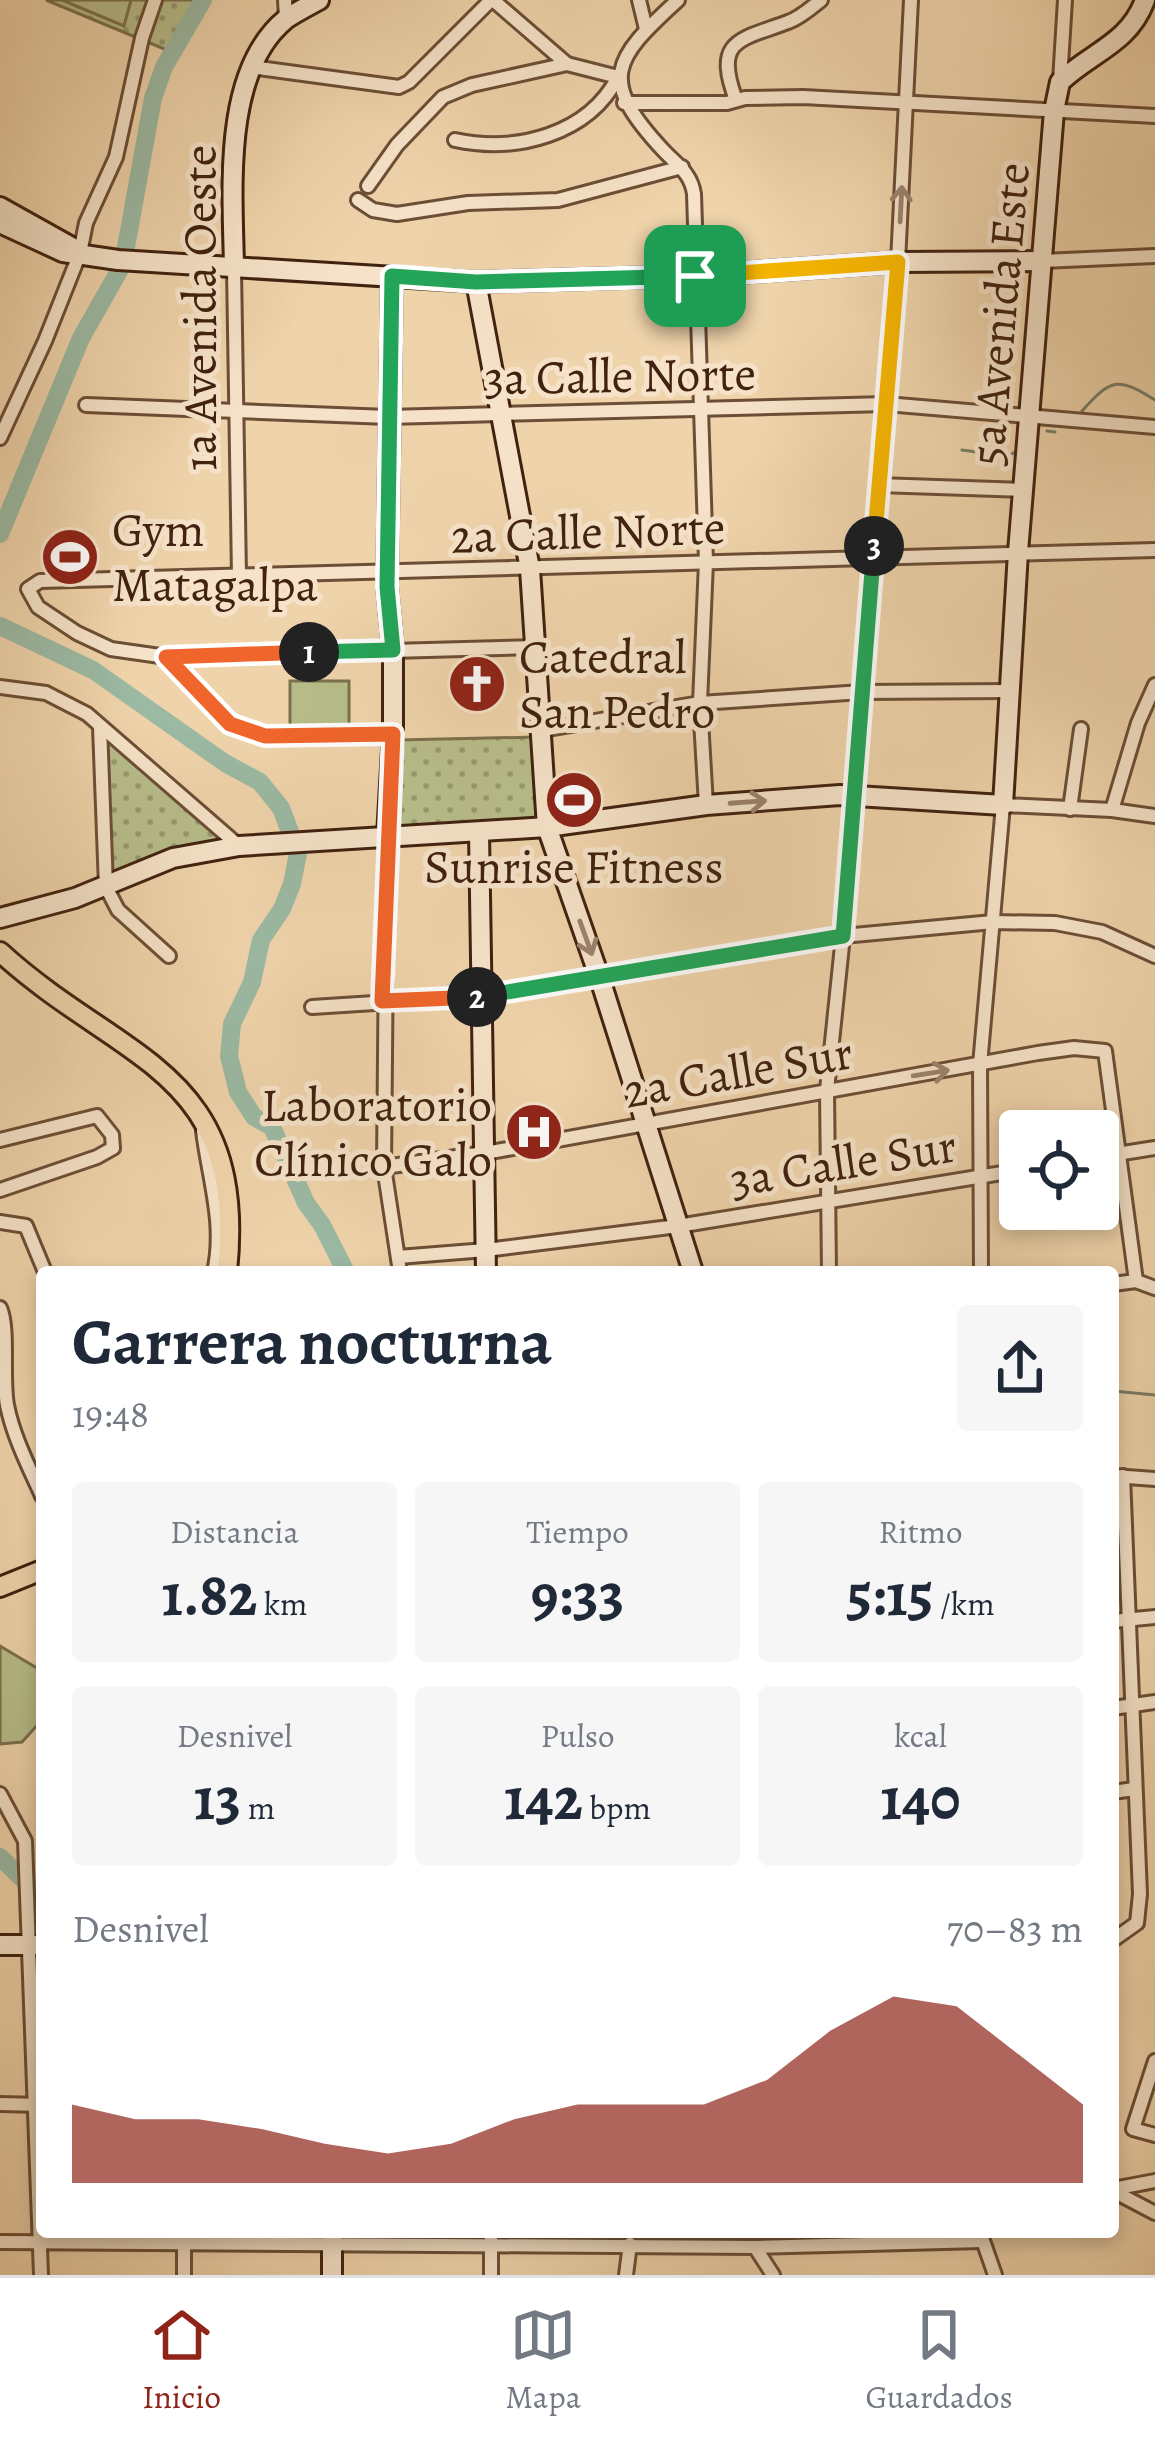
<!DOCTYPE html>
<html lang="es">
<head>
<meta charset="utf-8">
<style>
	:root { --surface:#fff; --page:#f6f6f7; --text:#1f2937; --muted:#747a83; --line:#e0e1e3; --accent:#8f2418 }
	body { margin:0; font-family:Alegreya,serif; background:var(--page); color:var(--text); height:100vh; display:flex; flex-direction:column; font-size:45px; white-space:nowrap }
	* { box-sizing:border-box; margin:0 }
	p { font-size:39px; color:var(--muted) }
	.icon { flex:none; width:66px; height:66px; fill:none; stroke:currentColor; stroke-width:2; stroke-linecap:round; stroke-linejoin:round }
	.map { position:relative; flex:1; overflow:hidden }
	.side { position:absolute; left:36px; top:1266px; width:1083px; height:972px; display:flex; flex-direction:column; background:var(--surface); border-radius:12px; box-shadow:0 6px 18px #0003 }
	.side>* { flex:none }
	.controls { position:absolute; left:999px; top:1110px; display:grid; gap:24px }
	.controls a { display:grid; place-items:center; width:120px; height:120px; border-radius:12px; background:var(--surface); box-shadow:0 6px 18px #0003; font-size:60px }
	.pin { position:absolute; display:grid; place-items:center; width:102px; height:102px; color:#fff; margin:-51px; border-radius:24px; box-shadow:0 6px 18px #0006 }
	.km { position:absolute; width:60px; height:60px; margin:-30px; border-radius:50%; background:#222; color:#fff; font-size:33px; line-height:60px; text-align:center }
	.round { display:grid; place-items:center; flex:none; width:126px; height:126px; border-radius:12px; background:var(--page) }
	.overview { display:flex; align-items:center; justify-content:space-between; height:204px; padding:0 36px }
	h1 { font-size:66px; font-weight:700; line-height:90px }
	.stats { display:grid; grid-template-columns:repeat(3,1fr); gap:18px; height:204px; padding:12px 36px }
	.stats div { display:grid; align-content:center; border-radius:12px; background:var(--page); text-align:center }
	.stats b { font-size:60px; font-weight:700 }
	.stats small { font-size:33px; font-weight:400 }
	.stats p { font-size:33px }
	.chart { height:336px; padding:24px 36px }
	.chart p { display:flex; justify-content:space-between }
	.chart svg { width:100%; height:216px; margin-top:12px; fill:var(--accent); opacity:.7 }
	.dock { display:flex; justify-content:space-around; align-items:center; height:168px; border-top:3px solid var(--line); background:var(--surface); font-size:33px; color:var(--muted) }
	.dock a { display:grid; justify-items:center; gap:6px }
	.dock .current { color:var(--accent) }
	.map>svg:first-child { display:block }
	.green { fill:url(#green-dots); stroke:#7c704c; stroke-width:3 }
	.pitch { fill:#b7bd8a; stroke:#7c704c; stroke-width:3 }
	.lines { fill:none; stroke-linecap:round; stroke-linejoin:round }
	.stream { stroke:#777d68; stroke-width:3 }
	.river { stroke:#9bb9a3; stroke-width:18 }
	.street-casing { stroke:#6c4e36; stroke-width:18 }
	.secondary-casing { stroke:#41220f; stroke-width:24 }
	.primary-casing { stroke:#41220f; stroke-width:24 }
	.street { stroke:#f5e2c8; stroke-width:12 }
	.secondary { stroke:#f5e2c8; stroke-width:18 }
	.primary { stroke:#efd3aa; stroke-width:18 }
	.oneway { stroke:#9b826c }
	.split-1-casing { stroke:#fff; stroke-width:24 }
	.split-2-casing { stroke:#fff; stroke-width:24 }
	.split-3-casing { stroke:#fff; stroke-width:24 }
	.split-4-casing { stroke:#fff; stroke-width:24 }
	.split-1 { stroke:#22a559; stroke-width:15 }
	.split-2 { stroke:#f0652b; stroke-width:15 }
	.split-3 { stroke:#22a559; stroke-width:15 }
	.split-4 { stroke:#f5b400; stroke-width:15 }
	.labels { text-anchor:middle; stroke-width:10; stroke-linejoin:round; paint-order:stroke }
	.street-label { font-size:48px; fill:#41220f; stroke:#f5e2c8 }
	.poi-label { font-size:48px; fill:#41220f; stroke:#f5e2c8; text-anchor:start }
</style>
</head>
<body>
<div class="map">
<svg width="1155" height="2275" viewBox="0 0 1155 2275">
	<defs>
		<pattern id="green-dots" width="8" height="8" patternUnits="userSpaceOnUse" patternTransform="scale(3)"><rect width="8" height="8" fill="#b7bd8a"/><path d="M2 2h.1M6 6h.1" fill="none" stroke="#96996f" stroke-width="1.8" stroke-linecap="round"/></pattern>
	</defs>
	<rect width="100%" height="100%" fill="#efd3aa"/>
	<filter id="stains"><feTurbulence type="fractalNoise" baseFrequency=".00167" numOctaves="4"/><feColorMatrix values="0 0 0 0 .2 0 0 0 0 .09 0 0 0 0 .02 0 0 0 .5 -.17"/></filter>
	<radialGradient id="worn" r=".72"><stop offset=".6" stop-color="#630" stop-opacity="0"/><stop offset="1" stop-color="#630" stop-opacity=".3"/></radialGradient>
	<!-- green -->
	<g class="green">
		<polygon points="46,0 203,0 174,53"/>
		<polygon points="100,727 239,846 106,887"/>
		<polygon points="537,737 540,818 391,830 398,740"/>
	</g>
	<!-- pitch -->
	<g class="pitch">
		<polygon points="62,0 131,0 124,26"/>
		<rect x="290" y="681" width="59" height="45"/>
		<polygon points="0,1646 42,1671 42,1720 22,1742 0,1744"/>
	</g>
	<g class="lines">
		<!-- stream -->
		<g class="stream">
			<path d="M1082 411C1111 379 1117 376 1155 400"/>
			<polyline points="1047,431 1055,432"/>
			<polyline points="962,450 1006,456 1019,451"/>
			<polyline points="1113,1391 1155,1395"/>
		</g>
		<!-- river -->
		<g class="river">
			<polyline points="0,534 81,338 123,264 153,98 164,67 203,0"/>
			<polyline points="0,626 93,670 225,763 260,782 281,808 298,853 292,884 282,909 261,940 252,982 232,1024 229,1056 238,1092 254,1117 272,1127 306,1203 322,1225 346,1272"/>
			<polyline points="0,1857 34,1890 42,1891"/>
		</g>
		<!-- street casing -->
		<g class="street-casing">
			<g id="street">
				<polyline points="285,0 286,19"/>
				<polyline points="493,0 567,64"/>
				<polyline points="639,0 646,29"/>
				<path d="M678 0C612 60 598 80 663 150 677 165 691 173 694 194L706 562 700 703 706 805"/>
				<polyline points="251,67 399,87 409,82 491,0"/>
				<polyline points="1060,81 1065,0"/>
				<path d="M736 100C713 39 740 40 788 22 800 18 811 8 821 0"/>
				<polyline points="624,103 727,103 745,98 803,97 1155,116"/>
				<path d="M368 186 397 145 443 97 472 85 567 64 618 77C588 135 516 153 455 140"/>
				<polyline points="358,200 373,210 397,214 468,203 558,200 682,167"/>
				<polyline points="1042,261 1155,256"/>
				<polyline points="234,269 239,576"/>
				<polyline points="86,405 388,417 886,404 1155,427"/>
				<polyline points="0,438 45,341 80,253 86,223 116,157 142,38 155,0"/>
				<polyline points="878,485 1024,490"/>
				<polyline points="167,657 538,647"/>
				<polyline points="0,687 46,693 87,714 239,846"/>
				<polyline points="100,727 106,887 118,910 169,956"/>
				<polyline points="542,730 700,703 862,692 1008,691"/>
				<polyline points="393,733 265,736 230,724 167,657 111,649 77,633 38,607 28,589 40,581 1155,550"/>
				<polyline points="1070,809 1081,729"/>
				<polyline points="1112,810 1138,723 1155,685"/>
				<polyline points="387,836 384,1167 400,1272"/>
				<polyline points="312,1007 484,996 843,936 993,922 1055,923 1102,932 1155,956"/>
				<path d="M203 1131C209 1179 225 1224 214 1272"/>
				<polyline points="0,1140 97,1116 112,1135 113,1148 97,1157 0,1190"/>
				<polyline points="1098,1157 1155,1148"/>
				<polyline points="384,1167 485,1153 1038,1053 1074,1048 1105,1051 1136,1281"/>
				<polyline points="0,1222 26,1226 45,1272"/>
				<polyline points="398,1257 486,1250 678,1226 1020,1170"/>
				<polyline points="829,1272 827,1090 843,936 898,262 911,0"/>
				<polyline points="981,1272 980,1065 1003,805 1112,810 1155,816"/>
				<polyline points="1113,1284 1136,1281 1155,1288"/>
				<path d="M0 1308C9 1328 2 1378 7 1405 13 1436 29 1467 42 1496"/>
				<polyline points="1113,1476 1155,1479"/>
				<polyline points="1113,1621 1155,1617"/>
				<polyline points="1113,1708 1155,1702"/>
				<polyline points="1113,1792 1134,1789"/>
				<polyline points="0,1794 25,1841 41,2275"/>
				<polyline points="1113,1940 1137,1923 1140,1894 1123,1476"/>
				<polyline points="1155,2061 1133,2129 1155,2135"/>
				<polyline points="0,2104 41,2105"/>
				<polyline points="1113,2189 1155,2181"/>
				<polyline points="1113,2191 1155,2213"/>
				<polyline points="184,2232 184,2275"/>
				<polyline points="491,2232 491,2275"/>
				<polyline points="980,2232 995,2275"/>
				<polyline points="0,2242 755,2247 982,2241"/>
				<polyline points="755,2247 773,2275"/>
				<polyline points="626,2275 630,2244"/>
			</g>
		</g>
		<!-- secondary casing -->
		<g class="secondary-casing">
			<g id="secondary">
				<polyline points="0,207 77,250"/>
				<polyline points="0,223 63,252 118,260 476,282 695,276 898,262 1042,261"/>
				<path d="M234 269C233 193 221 72 286 19 296 12 308 6 319 0"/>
				<polyline points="476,282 530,569 547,827 600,979 693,1272"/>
				<polyline points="479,832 486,1272"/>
				<polyline points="387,836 393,733 393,650 387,587 392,276"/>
				<path d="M0 918 75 898 173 858 239 846 547 827 706 805 840 795 1003 805 1018 552 1054 111 1060 82C1091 52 1129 44 1145 0"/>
				<polyline points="0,1945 42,1945"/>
				<polyline points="332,2275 332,2232"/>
			</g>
		</g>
		<!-- primary casing -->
		<g class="primary-casing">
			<g id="primary">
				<path d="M0 952C120 1062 248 1068 227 1272"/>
				<polyline points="0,1587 42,1570"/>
			</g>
		</g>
		<!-- street -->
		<use href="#street" class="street"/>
		<!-- secondary -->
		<use href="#secondary" class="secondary"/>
		<!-- primary -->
		<use href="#primary" class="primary"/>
	</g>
	<!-- one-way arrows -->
	<defs><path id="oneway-shaft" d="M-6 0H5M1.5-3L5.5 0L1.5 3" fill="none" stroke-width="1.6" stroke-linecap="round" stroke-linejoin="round" transform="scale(3)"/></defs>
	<g class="oneway">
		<use href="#oneway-shaft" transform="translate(901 204) rotate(-87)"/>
		<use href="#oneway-shaft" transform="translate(748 802) rotate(-4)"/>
		<use href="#oneway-shaft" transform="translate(586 938) rotate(70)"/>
		<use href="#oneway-shaft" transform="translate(931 1073) rotate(-9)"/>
	</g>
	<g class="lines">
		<!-- split-1 casing -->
		<g class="split-1-casing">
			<polyline id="split-1" points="309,652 393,650 387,587 392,276 476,282 695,276"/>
		</g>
		<!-- split-2 casing -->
		<g class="split-2-casing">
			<polyline id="split-2" points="309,652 166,657 230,724 265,736 393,734 382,1001 477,997"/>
		</g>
		<!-- split-3 casing -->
		<g class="split-3-casing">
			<polyline id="split-3" points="477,997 843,936 874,546"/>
		</g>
		<!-- split-4 casing -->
		<g class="split-4-casing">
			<polyline id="split-4" points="695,276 898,262 874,546"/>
		</g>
		<!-- split-1 -->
		<use href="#split-1" class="split-1"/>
		<!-- split-2 -->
		<use href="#split-2" class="split-2"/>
		<!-- split-3 -->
		<use href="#split-3" class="split-3"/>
		<!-- split-4 -->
		<use href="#split-4" class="split-4"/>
	</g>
	<!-- icons -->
	<defs>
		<g id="stadium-disc" transform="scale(3)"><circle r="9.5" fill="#8f2418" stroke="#f5e2c8"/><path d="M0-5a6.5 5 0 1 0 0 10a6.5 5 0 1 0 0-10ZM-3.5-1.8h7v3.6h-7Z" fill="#fff"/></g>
		<g id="church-disc" transform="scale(3)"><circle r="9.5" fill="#8f2418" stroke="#f5e2c8"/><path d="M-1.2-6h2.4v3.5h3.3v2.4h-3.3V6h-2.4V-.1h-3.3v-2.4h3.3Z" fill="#fff"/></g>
		<g id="hospital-disc" transform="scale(3)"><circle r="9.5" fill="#8f2418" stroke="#f5e2c8"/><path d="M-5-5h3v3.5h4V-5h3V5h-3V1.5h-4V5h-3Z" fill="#fff"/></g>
	</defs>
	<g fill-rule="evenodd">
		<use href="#stadium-disc" x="70" y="557"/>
		<use href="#church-disc" x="477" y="684"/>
		<use href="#stadium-disc" x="574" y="800"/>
		<use href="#hospital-disc" x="534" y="1132"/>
	</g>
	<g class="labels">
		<!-- street labels -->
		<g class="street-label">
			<text transform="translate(199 308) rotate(-90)" y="17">1a Avenida Oeste</text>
			<text transform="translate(999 314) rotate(-85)" y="17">5a Avenida Este</text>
			<text transform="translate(620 375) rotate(-1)" y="17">3a Calle Norte</text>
			<text transform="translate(588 531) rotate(-2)" y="17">2a Calle Norte</text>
			<text transform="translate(738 1071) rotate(-10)" y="17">2a Calle Sur</text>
			<text transform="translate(843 1162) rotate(-9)" y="17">3a Calle Sur</text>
		</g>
		<!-- poi labels -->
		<g class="poi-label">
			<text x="112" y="546">Gym<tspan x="112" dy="55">Matagalpa</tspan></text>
			<text x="519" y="673">Catedral<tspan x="519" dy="55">San Pedro</tspan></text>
			<text x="574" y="883" text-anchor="middle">Sunrise Fitness</text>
			<text x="492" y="1121" text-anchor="end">Laboratorio<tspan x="492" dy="55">Clínico Galo</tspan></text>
		</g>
	</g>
	<rect width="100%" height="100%" filter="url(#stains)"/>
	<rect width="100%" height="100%" fill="url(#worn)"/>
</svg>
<div class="controls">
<a><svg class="icon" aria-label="locate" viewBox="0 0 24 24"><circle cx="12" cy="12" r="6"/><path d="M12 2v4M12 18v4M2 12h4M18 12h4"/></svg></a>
</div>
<div class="pin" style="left:695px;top:276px;background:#1e9e55"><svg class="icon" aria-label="arrive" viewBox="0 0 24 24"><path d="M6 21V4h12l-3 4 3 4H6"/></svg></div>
<b class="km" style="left:309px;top:652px">1</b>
<b class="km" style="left:477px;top:997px">2</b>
<b class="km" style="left:874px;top:546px">3</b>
<section class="side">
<div class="overview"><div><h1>Carrera nocturna</h1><p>19:48</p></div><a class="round"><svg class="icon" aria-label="share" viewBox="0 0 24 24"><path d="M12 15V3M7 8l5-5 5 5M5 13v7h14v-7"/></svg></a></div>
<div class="stats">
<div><p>Distancia</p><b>1.82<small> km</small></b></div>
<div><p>Tiempo</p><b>9:33</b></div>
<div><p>Ritmo</p><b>5:15<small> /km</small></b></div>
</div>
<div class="stats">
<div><p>Desnivel</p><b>13<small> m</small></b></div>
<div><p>Pulso</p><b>142<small> bpm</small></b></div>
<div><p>kcal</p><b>140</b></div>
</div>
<div class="chart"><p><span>Desnivel</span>70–83 m</p>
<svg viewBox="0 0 160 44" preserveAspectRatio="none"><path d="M0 44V28L10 31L20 31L30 33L40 36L50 38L60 36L70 31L80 28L90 28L100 28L110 23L120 13L130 6L140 8L150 18L160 28V44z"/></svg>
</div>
</section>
</div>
<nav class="dock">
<a class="current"><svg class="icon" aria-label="home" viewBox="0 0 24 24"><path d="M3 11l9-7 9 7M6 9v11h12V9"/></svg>Inicio</a>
<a><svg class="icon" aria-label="map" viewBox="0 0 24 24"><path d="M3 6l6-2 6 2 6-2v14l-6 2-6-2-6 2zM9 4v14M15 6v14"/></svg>Mapa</a>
<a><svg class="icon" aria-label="saved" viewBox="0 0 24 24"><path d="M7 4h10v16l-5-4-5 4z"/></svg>Guardados</a>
</nav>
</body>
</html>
